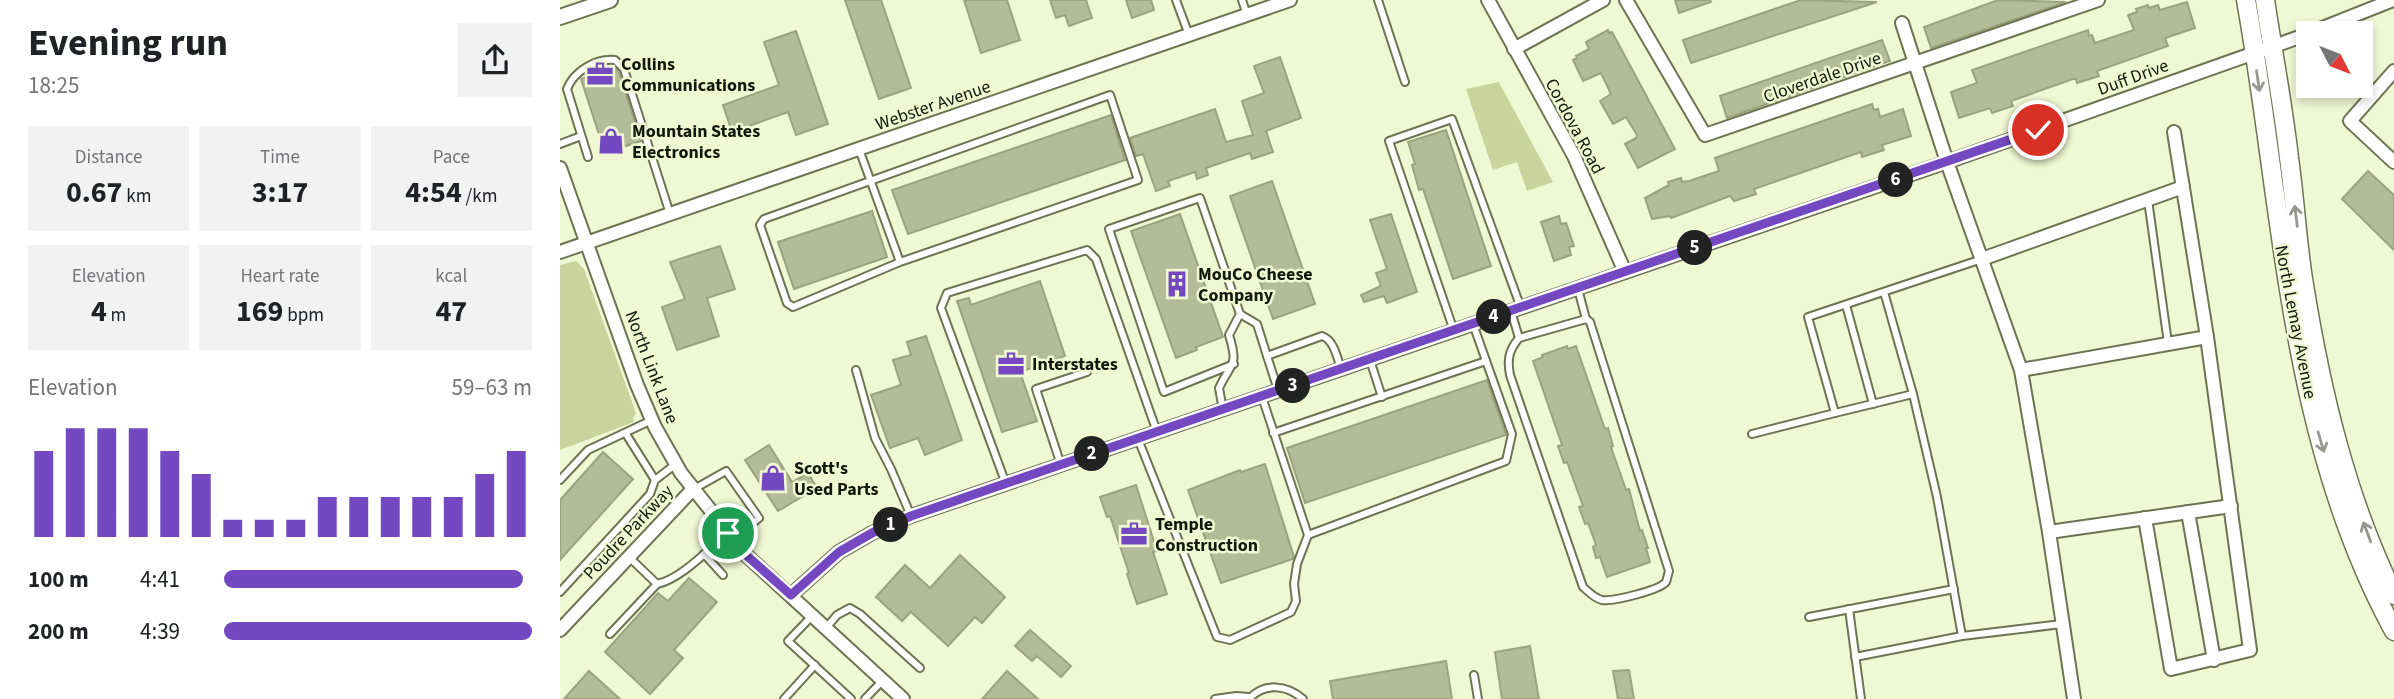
<!DOCTYPE html>
<html lang="en">
<head>
<meta charset="utf-8">
<style>
	:root { --surface:#fff; --page:#f2f2f2; --text:#202124; --muted:#757577; --accent:#7448c0 }
	body { margin:0; font-family:"Source Sans 3",sans-serif; background:var(--page); color:var(--text); height:100vh; display:flex; flex-direction:column; font-size:26px; white-space:nowrap }
	* { box-sizing:border-box; margin:0 }
	p { font-size:23px; color:var(--muted) }
	.icon { flex:none; width:38px; height:38px; fill:none; stroke:currentColor; stroke-width:2; stroke-linecap:round; stroke-linejoin:round }
	.map { position:relative; flex:1; overflow:hidden }
	.panel { display:flex; flex-direction:column; background:var(--surface); width:560px }
	.panel>* { flex:none }
	.needle { width:46px; rotate:132deg }
	.controls { position:absolute; left:1736px; top:21px; display:grid; gap:14px }
	.controls a { display:grid; place-items:center; width:77px; height:77px; border-radius:0px; background:var(--surface); box-shadow:0 4px 10px #0003; font-size:35px }
	.pin { position:absolute; display:grid; place-items:center; width:60px; height:60px; color:#fff; margin:-30px; border:4px solid #fff; border-radius:50%; box-shadow:0 2px 7px #0007 }
	.km { position:absolute; width:35px; height:35px; margin:-18px; border-radius:50%; background:#222; color:#fff; font-size:19px; line-height:35px; text-align:center }
	.round { display:grid; place-items:center; flex:none; width:74px; height:74px; border-radius:0px; background:var(--page) }
	.overview { display:flex; align-items:center; justify-content:space-between; height:119px; padding:0 28px }
	h1 { font-size:38px; font-weight:700; line-height:52px }
	.metrics { display:grid; grid-template-columns:repeat(3,1fr); gap:10px; height:119px; padding:7px 28px }
	.metrics div { display:grid; align-content:center; border-radius:0px; background:var(--page); text-align:center }
	.metrics b { font-size:30px; font-weight:700 }
	.metrics small { font-size:19px; font-weight:400 }
	.metrics p { font-size:19px }
	.chart { height:196px; padding:14px 28px }
	.chart p { display:flex; justify-content:space-between }
	.chart svg { width:100%; height:126px; margin-top:7px; stroke:var(--accent); stroke-width:6 }
	ul { padding:0 28px; list-style:none; font-size:23px }
	li { display:grid; grid-template-columns:112px 84px 1fr; align-items:center; height:52px }
	li i { height:18px; border-radius:9px; background:var(--accent) }
	main { display:flex; flex:1; min-height:0 }
	.map>svg:first-child { display:block }
	.green { fill:#c9d39b }
	.building { fill:#b4bb98; stroke:#9ca280; stroke-width:2 }
	.lines { fill:none; stroke-linecap:round; stroke-linejoin:round }
	.service-casing { stroke:#6e7353; stroke-width:10 }
	.minor-casing { stroke:#6e7353; stroke-width:16 }
	.tertiary-casing { stroke:#6e7353; stroke-width:18 }
	.secondary-casing { stroke:#6e7353; stroke-width:21 }
	.service { stroke:#fff; stroke-width:6 }
	.minor { stroke:#fff; stroke-width:12 }
	.tertiary { stroke:#fff; stroke-width:14 }
	.secondary { stroke:#fff; stroke-width:18 }
	.oneway { stroke:#959791 }
	.route-casing { stroke:#fff; stroke-width:14 }
	.route { stroke:#7448c0; stroke-width:9 }
	.labels { text-anchor:middle; stroke-width:5; stroke-linejoin:round; paint-order:stroke }
	.poi-label { font-size:18px; font-weight:bold; fill:#14170a; stroke:#f0f7d3; text-anchor:start }
	.street-label { font-size:18px; fill:#14170a; stroke:#f0f7d3 }
</style>
</head>
<body>
<main>
<section class="panel">
<div class="overview"><div><h1>Evening run</h1><p>18:25</p></div><a class="round"><svg class="icon" aria-label="share" viewBox="0 0 24 24"><path d="M12 15V3M7 8l5-5 5 5M5 13v7h14v-7"/></svg></a></div>
<div class="metrics">
<div><p>Distance</p><b>0.67<small> km</small></b></div>
<div><p>Time</p><b>3:17</b></div>
<div><p>Pace</p><b>4:54<small> /km</small></b></div>
</div>
<div class="metrics">
<div><p>Elevation</p><b>4<small> m</small></b></div>
<div><p>Heart rate</p><b>169<small> bpm</small></b></div>
<div><p>kcal</p><b>47</b></div>
</div>
<div class="chart"><p><span>Elevation</span>59–63 m</p>
<svg viewBox="0 0 160 44" preserveAspectRatio="none"><path d="M5 44V14M15 44V6M25 44V6M35 44V6M45 44V14M55 44V22M65 44V38M75 44V38M85 44V38M95 44V30M105 44V30M115 44V30M125 44V30M135 44V30M145 44V22M155 44V14"/></svg>
</div>
<ul>
<li><b>100 m</b>4:41<i style="width:97%"></i></li>
<li><b>200 m</b>4:39<i style="width:100%"></i></li>
</ul>
</section>
<div class="map">
<svg width="1834" height="699" viewBox="0 0 1834 699">
	<rect width="100%" height="100%" fill="#f0f7d3"/>
	<!-- green -->
	<g class="green">
		<polygon points="939,82 941,86 993,182 967,191 957,162 933,170 906,89"/>
		<polygon points="16,261 24,269 76,413 73,418 74,422 0,450 0,265"/>
	</g>
	<!-- building -->
	<g class="building">
		<polygon points="285,0 321,0 351,88 319,99"/>
		<polygon points="404,0 447,0 460,40 421,53"/>
		<polygon points="490,0 526,0 532,18 509,26 505,15 496,18"/>
		<polygon points="566,0 591,0 594,10 572,18"/>
		<polygon points="1115,0 1150,0 1151,2 1119,13"/>
		<polygon points="1241,0 1317,2 1131,63 1123,40"/>
		<polygon points="1438,0 1506,2 1371,48 1364,27"/>
		<polygon points="1627,2 1635,28 1605,38 1608,46 1537,71 1539,76 1517,83 1516,79 1513,79 1451,101 1453,106 1432,113 1430,108 1399,118 1391,92 1417,83 1412,70 1528,30 1529,36 1532,35 1535,43 1574,30 1568,15 1577,12 1576,9 1588,5 1589,8 1598,5 1600,10"/>
		<polygon points="1048,30 1049,33 1052,32 1115,149 1078,168 1065,144 1076,138 1077,135 1066,117 1053,124 1040,101 1051,94 1041,73 1023,81 1013,60 1017,58 1016,56 1029,49 1026,42"/>
		<polygon points="236,31 268,124 236,135 228,112 172,132 163,105 219,85 204,42"/>
		<polygon points="1322,40 1330,61 1167,118 1160,96"/>
		<polygon points="720,57 741,118 706,131 713,152 692,159 690,153 646,168 648,175 637,179 635,172 608,181 610,186 596,191 583,154 576,156 570,138 655,109 666,142 693,135 682,101 704,93 694,66"/>
		<polygon points="53,66 59,72 81,141 45,153 21,79"/>
		<polygon points="1312,104 1314,110 1318,109 1320,117 1343,109 1351,136 1322,145 1324,150 1302,157 1301,152 1298,153 1194,189 1196,194 1174,201 1170,196 1111,218 1110,216 1092,219 1085,198 1109,185 1108,182 1121,178 1122,182 1129,181 1159,171 1155,158"/>
		<polygon points="551,115 565,160 348,234 332,190"/>
		<polygon points="886,130 931,266 893,279 863,189 859,190 852,165 855,164 848,142"/>
		<polygon points="1808,171 1834,195 1834,250 1782,199"/>
		<polygon points="712,181 755,304 713,319 670,196"/>
		<polygon points="312,211 327,257 234,289 218,242"/>
		<polygon points="620,214 663,337 636,347 637,350 616,358 571,231"/>
		<polygon points="831,214 857,292 827,303 824,296 804,302 801,295 821,286 816,273 827,269 810,220"/>
		<polygon points="999,216 1001,224 1006,223 1014,246 1009,247 1011,255 994,261 981,222"/>
		<polygon points="160,246 175,289 147,298 159,336 117,350 102,307 125,299 110,262"/>
		<polygon points="480,281 505,356 460,372 477,421 442,432 397,301 409,298 411,305"/>
		<polygon points="366,336 402,440 365,455 358,438 330,448 311,395 341,385 333,360 351,355 347,342"/>
		<polygon points="1007,346 1008,349 1016,346 1045,429 1048,428 1053,446 1051,447 1066,490 1069,489 1080,531 1082,530 1088,548 1086,548 1090,562 1047,577 1040,557 1036,558 1033,547 1036,545 1028,523 1025,524 1019,507 1023,506 1007,462 1004,463 998,446 1002,445 973,361 983,357 982,355"/>
		<polygon points="927,380 946,435 745,503 727,448"/>
		<polygon points="209,445 232,482 248,473 257,488 218,511 185,460"/>
		<polygon points="43,452 73,479 0,560 0,500"/>
		<polygon points="705,464 734,557 733,559 661,583 628,490 680,470 681,472"/>
		<polygon points="576,485 597,551 593,552 607,594 577,604 567,574 569,573 550,516 547,517 540,497"/>
		<polygon points="400,555 445,597 422,623 415,617 388,646 351,612 342,621 316,597 345,565 370,588"/>
		<polygon points="129,578 157,602 114,650 123,658 90,694 45,652 98,593 108,601"/>
		<polygon points="470,630 511,666 501,677 477,656 472,661 455,646"/>
		<polygon points="970,646 979,699 942,699 935,652"/>
		<polygon points="886,661 892,699 773,699 770,681"/>
		<polygon points="1069,670 1074,699 1058,699 1053,671"/>
		<polygon points="29,671 60,699 4,699"/>
		<polygon points="447,671 478,699 422,699"/>
	</g>
	<g class="lines">
		<!-- service casing -->
		<g class="service-casing">
			<g id="service">
				<polyline points="616,0 629,35"/>
				<polyline points="682,0 687,15"/>
				<polyline points="818,0 845,82"/>
				<polyline points="0,144 21,136"/>
				<polyline points="299,149 340,262 578,180 550,95 204,219 200,225 227,303 233,307 340,262"/>
				<path d="M28 157 7 89C14 71 36 58 55 60L64 69 110 214"/>
				<polyline points="1588,200 1608,343"/>
				<polyline points="1018,289 1026,319"/>
				<polyline points="1324,292 1353,394 1275,413 1248,317 1422,259"/>
				<polyline points="1286,305 1313,404"/>
				<path d="M951 311 959 338C949 350 947 359 950 375L1023 587C1029 592 1034 598 1042 600 1052 602 1100 590 1106 582 1107 579 1108 574 1109 571L1030 322 1026 319 959 338"/>
				<polyline points="680,314 697,324 707,356"/>
				<polyline points="894,331 829,141 892,119 961,308"/>
				<polyline points="810,360 822,397"/>
				<polyline points="296,370 315,438 331,469 351,516"/>
				<path d="M718 390 707 356 762 336C774 340 777 357 781 369"/>
				<polyline points="1353,394 1377,497 1402,636 1502,624"/>
				<polyline points="702,397 748,535 946,461 952,434 913,324"/>
				<path d="M663 410 659 388C671 362 679 367 669 335L680 314 640 198 549 229 604 392 674 364"/>
				<polyline points="713,433 926,361"/>
				<polyline points="66,434 95,480"/>
				<polyline points="1192,434 1275,413"/>
				<polyline points="578,439 657,637 670,640 731,612 736,601 734,584 737,564 748,535"/>
				<polyline points="501,465 476,389 527,372"/>
				<polyline points="0,480 28,450 92,420"/>
				<polyline points="446,484 381,308 387,293 527,250 536,259 597,432"/>
				<polyline points="134,489 166,471 199,518 174,539"/>
				<polyline points="144,554 163,575"/>
				<path d="M69 557 97 584C121 579 149 549 168 533"/>
				<polyline points="0,592 90,494 95,480 116,464"/>
				<polyline points="1289,609 1301,699"/>
				<polyline points="253,615 228,641 291,699"/>
				<polyline points="1249,617 1394,589"/>
				<polyline points="266,628 277,615 290,608 300,614 360,668"/>
				<polyline points="50,634 97,584"/>
				<polyline points="1295,657 1402,636"/>
				<polyline points="914,675 918,699"/>
				<polyline points="224,699 255,665"/>
				<polyline points="305,699 323,680"/>
				<polyline points="655,699 676,696 689,697"/>
				<path d="M689 699C704 682 727 685 743 699"/>
			</g>
		</g>
		<!-- minor casing -->
		<g class="minor-casing">
			<g id="minor">
				<polyline points="928,0 1014,156 1065,272"/>
				<polyline points="1066,0 1145,135 1538,0"/>
				<polyline points="1342,23 1387,162 1461,370 1647,337 1614,132"/>
				<polyline points="1750,33 1833,0"/>
				<polyline points="954,49 1043,0"/>
				<polyline points="1834,71 1790,121 1834,162"/>
				<polyline points="0,168 77,385 95,427 121,473 186,555 343,699"/>
				<polyline points="0,252 730,0"/>
				<polyline points="1422,259 1623,187"/>
				<polyline points="1461,370 1489,532 1671,506"/>
				<polyline points="1628,512 1654,660"/>
				<polyline points="1585,518 1611,669 1690,650 1647,337"/>
				<polyline points="1489,532 1514,699"/>
				<polyline points="231,595 279,552 312,533 351,516 1387,162 1748,34"/>
				<polyline points="0,630 132,490"/>
			</g>
		</g>
		<!-- tertiary casing -->
		<g class="tertiary-casing">
			<polyline id="tertiary" points="0,17 50,0"/>
		</g>
		<!-- secondary casing -->
		<g class="secondary-casing">
			<g id="secondary">
				<path d="M1686 0C1724 212 1728 437 1834 631"/>
				<path d="M1705 0C1713 53 1723 105 1729 158 1735 200 1737 243 1744 285 1761 390 1786 498 1834 595"/>
			</g>
		</g>
		<!-- service -->
		<use href="#service" class="service"/>
		<!-- minor -->
		<use href="#minor" class="minor"/>
		<!-- tertiary -->
		<use href="#tertiary" class="tertiary"/>
		<!-- secondary -->
		<use href="#secondary" class="secondary"/>
	</g>
	<!-- one-way arrows -->
	<defs><path id="oneway-shaft" d="M-6 0H5M1.5-3L5.5 0L1.5 3" fill="none" stroke-width="1.6" stroke-linecap="round" stroke-linejoin="round" transform="scale(1.75)"/></defs>
	<g class="oneway">
		<use href="#oneway-shaft" transform="translate(1698 81) rotate(82)"/>
		<use href="#oneway-shaft" transform="translate(1736 216) rotate(-97)"/>
		<use href="#oneway-shaft" transform="translate(1761 442) rotate(74)"/>
		<use href="#oneway-shaft" transform="translate(1807 532) rotate(-111)"/>
	</g>
	<g class="lines">
		<!-- route casing -->
		<g class="route-casing">
			<polyline id="route" points="168,533 186,555 231,595 279,552 312,533 351,516 1478,130"/>
		</g>
		<!-- route -->
		<use href="#route" class="route"/>
	</g>
	<!-- icons -->
	<defs>
		<g id="office-bare" transform="scale(2.1)"><path d="M-6-3h4V-5.5h4V-3h4V5H-6ZM-1-4.5V-3h2v-1.5ZM-6 0V1H6V0Z" fill="#7448c0" stroke="#f0f7d3" stroke-width="2.5" paint-order="stroke"/></g>
		<g id="shop-bare" transform="scale(2.1)"><path d="M-5-2.5h2.3a2.7 3.5 0 0 1 5.4 0H5L5.5 6h-11ZM-1.5-2.5h3a1.5 2.3 0 0 0-3 0Z" fill="#7448c0" stroke="#f0f7d3" stroke-width="2.5" paint-order="stroke"/></g>
		<g id="building-bare" transform="scale(2.1)"><path d="M-4-6H4V6H1V3H-1V6H-4ZM-2.5-4.3h1.7v1.8h-1.7ZM.8-4.3h1.7v1.8H.8ZM-2.5-1h1.7V.8h-1.7ZM.8-1h1.7V.8H.8Z" fill="#7448c0" stroke="#f0f7d3" stroke-width="2.5" paint-order="stroke"/></g>
	</defs>
	<g fill-rule="evenodd">
		<use href="#office-bare" x="40" y="74"/>
		<use href="#shop-bare" x="51" y="141"/>
		<use href="#building-bare" x="617" y="284"/>
		<use href="#office-bare" x="451" y="364"/>
		<use href="#shop-bare" x="213" y="478"/>
		<use href="#office-bare" x="574" y="534"/>
	</g>
	<g class="labels">
		<!-- poi labels -->
		<g class="poi-label">
			<text x="61" y="70">Collins<tspan x="61" dy="21">Communications</tspan></text>
			<text x="72" y="137">Mountain States<tspan x="72" dy="21">Electronics</tspan></text>
			<text x="638" y="280">MouCo Cheese<tspan x="638" dy="21">Company</tspan></text>
			<text x="472" y="370">Interstates</text>
			<text x="234" y="474">Scott's<tspan x="234" dy="21">Used Parts</tspan></text>
			<text x="595" y="530">Temple<tspan x="595" dy="21">Construction</tspan></text>
		</g>
		<!-- street labels -->
		<g class="street-label">
			<text transform="translate(1262 77) rotate(-19)" y="6">Cloverdale Drive</text>
			<text transform="translate(1573 77) rotate(-20)" y="6">Duff Drive</text>
			<text transform="translate(373 105) rotate(-19)" y="6">Webster Avenue</text>
			<text transform="translate(1015 126) rotate(62)" y="6">Cordova Road</text>
			<text transform="translate(1736 322) rotate(79)" y="6">North Lemay Avenue</text>
			<text transform="translate(92 367) rotate(69)" y="6">North Link Lane</text>
			<text transform="translate(68 532) rotate(-47)" y="6">Poudre Parkway</text>
		</g>
	</g>
</svg>
<div class="controls">
<a><svg class="needle" viewBox="-14 -14 28 28"><path d="M0-13l5 13h-10z" fill="#e53935"/><path d="M0 13l5-13h-10z" fill="#757577"/></svg></a>
</div>
<div class="pin" style="left:168px;top:533px;background:#1e9e55"><svg class="icon" aria-label="arrive" viewBox="0 0 24 24"><path d="M6 21V4h12l-3 4 3 4H6"/></svg></div>
<div class="pin" style="left:1478px;top:130px;background:#d93025"><svg class="icon" aria-label="check" viewBox="0 0 24 24"><path d="M5 12l5 5 9-10"/></svg></div>
<b class="km" style="left:331px;top:525px">1</b>
<b class="km" style="left:532px;top:454px">2</b>
<b class="km" style="left:733px;top:386px">3</b>
<b class="km" style="left:934px;top:317px">4</b>
<b class="km" style="left:1135px;top:248px">5</b>
<b class="km" style="left:1336px;top:180px">6</b>
</div>
</main>
</body>
</html>
